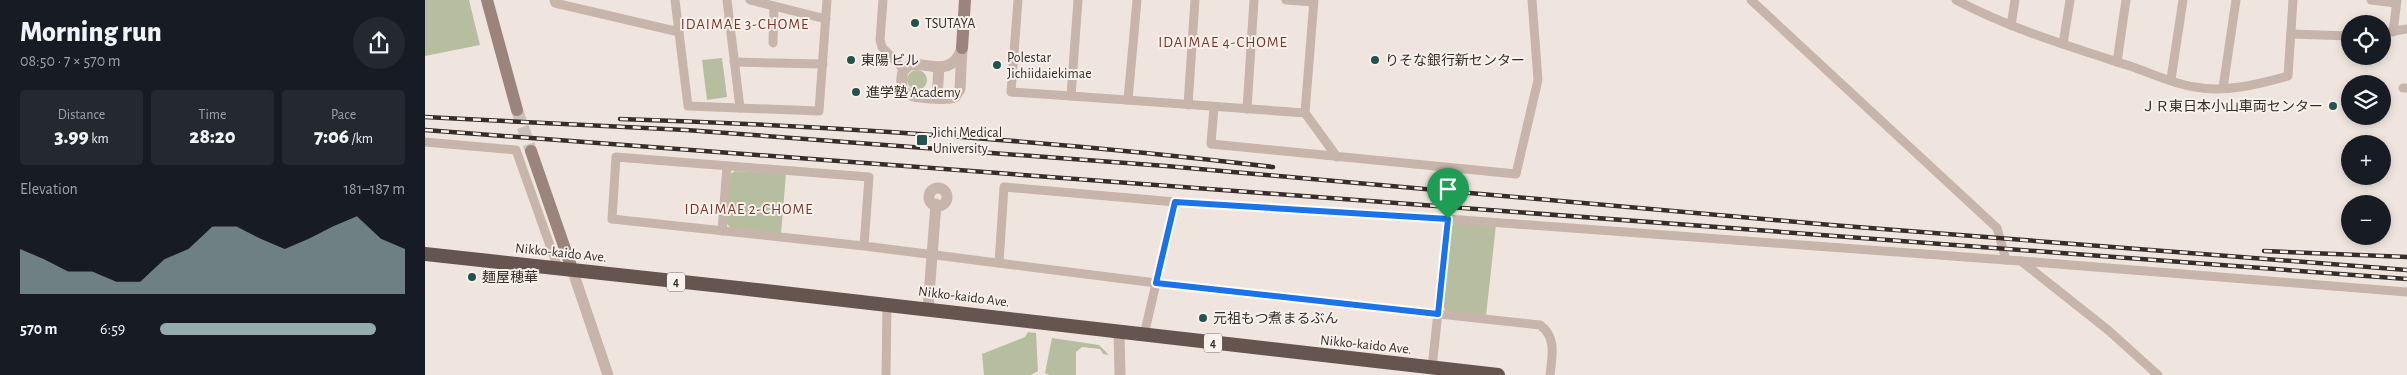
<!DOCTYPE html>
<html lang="en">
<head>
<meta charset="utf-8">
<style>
	:root { --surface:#171b24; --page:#242831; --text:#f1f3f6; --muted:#9ea1a6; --accent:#94abac }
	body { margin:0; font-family:"Alegreya Sans","Noto Sans JP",sans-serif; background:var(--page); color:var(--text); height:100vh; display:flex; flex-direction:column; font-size:19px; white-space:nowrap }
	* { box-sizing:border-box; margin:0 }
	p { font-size:16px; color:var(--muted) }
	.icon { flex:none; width:28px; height:28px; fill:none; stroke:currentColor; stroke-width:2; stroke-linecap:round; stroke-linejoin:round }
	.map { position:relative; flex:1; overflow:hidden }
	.panel { display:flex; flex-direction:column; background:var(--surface); width:425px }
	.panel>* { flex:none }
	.controls { position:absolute; left:1916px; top:15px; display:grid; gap:10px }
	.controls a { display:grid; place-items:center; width:50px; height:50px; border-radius:50%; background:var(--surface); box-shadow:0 2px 8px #0003; font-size:25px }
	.pin { position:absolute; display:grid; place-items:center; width:42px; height:42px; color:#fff; margin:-51px -21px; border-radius:50% 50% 50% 0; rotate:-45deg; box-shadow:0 0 5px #0007 }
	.pin .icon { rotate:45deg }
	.round { display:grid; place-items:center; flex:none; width:52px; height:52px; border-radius:26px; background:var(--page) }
	.overview { display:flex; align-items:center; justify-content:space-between; height:85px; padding:0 20px }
	h1 { font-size:28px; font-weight:800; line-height:38px }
	.figures { display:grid; grid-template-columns:repeat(3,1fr); gap:8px; height:85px; padding:5px 20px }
	.figures div { display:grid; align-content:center; border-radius:5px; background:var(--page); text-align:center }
	.figures b { font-size:21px; font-weight:800 }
	.figures small { font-size:14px; font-weight:400 }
	.figures p { font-size:14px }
	.chart { height:140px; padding:10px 20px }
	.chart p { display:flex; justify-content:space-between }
	.chart svg { width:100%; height:90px; margin-top:5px; fill:var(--accent); opacity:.7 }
	ul { padding:0 20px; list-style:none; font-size:16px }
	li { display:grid; grid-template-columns:80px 60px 1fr; align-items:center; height:38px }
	li i { height:12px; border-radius:6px; background:var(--accent) }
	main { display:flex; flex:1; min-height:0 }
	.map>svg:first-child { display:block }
	.green { fill:#b7be9f }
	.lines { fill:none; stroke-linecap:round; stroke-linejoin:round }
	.secondary-tunnel { stroke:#cbc0ba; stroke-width:12; stroke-dasharray:12 6; stroke-linecap:butt }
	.minor { stroke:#c7b5ab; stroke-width:9 }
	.tertiary { stroke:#c7b5ab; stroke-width:11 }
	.secondary { stroke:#9b847c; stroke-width:12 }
	.trunk { stroke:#66544e; stroke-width:14 }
	.rail-casing { stroke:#362c29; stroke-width:4.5 }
	.rail { stroke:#f8f0ea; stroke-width:2.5; stroke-dasharray:8; stroke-linecap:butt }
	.route-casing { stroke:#fff; stroke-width:10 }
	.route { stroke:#1a73e8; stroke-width:6 }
	.poi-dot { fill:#225351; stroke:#f8f0ea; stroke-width:2 }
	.labels { text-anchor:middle; stroke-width:4; stroke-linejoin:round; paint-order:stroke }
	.shield { fill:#f8f0ea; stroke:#706763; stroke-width:1 }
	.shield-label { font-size:12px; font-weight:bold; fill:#362c29 }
	.poi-label { font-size:14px; fill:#362c29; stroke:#f8f0ea; text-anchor:start }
	.street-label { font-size:14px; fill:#362c29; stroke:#f8f0ea }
	.neighbourhood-label { font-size:15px; letter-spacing:1px; fill:#7d3429; stroke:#f8f0ea }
</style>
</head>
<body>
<main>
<section class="panel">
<div class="overview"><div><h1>Morning run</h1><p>08:50 · 7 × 570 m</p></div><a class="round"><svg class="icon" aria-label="share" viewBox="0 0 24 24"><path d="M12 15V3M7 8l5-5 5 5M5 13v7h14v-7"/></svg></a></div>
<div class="figures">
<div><p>Distance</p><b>3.99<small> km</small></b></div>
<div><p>Time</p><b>28:20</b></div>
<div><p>Pace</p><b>7:06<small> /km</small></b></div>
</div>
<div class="chart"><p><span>Elevation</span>181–187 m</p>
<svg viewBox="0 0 160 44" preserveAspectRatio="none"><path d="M0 44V22L10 27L20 33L30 33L40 38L50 38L60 27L70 22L80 11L90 11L100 17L110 22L120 17L130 11L140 6L150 17L160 22V44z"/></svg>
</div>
<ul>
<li><b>570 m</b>6:59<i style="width:88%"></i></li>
</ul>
</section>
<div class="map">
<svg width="1982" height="375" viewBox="0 0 1982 375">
	<rect width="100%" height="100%" fill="#f0e5de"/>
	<!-- green -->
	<g class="green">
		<polygon points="0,0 44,0 55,45 0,56"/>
		<polygon points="297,58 302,97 282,100 277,60"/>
		<circle cx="492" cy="80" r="10"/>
		<polygon points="310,171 361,174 356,234 306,228 301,223 304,175"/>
		<polygon points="1031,222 1071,225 1061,316 1021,311 1018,307 1026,226"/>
		<polygon points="603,332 611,333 613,371 606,375 559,375 557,354 600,337"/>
		<polygon points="627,338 674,345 684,355 678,354 675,349 657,347 651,352 651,375 624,375 620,373"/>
	</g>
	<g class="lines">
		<!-- secondary-tunnel -->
		<polyline class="secondary-tunnel" points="92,110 106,151"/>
		<!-- minor -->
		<g class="minor">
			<polyline points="129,0 130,3 254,32"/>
			<polyline points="250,0 263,106 394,111 402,0"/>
			<polyline points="302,0 315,108"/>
			<polyline points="325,0 401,19"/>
			<polyline points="458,0 455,40 457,47 479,70"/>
			<polyline points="593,0 586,92 646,96"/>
			<polyline points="653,0 646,96 880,113"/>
			<polyline points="861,0 888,2"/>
			<polyline points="889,0 880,113 912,157"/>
			<polyline points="1326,0 1572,228 1581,260 1596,261 1683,330 1733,375"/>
			<path d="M1531 0C1586 29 1646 47 1705 66 1726 73 1748 84 1770 87 1800 93 1834 84 1863 76L1868 0"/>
			<polyline points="1946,0 1971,3"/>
			<polyline points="1586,25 1590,0"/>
			<polyline points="1968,32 1972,0"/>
			<polyline points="1958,33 1982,29"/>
			<polyline points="1866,34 1925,36"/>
			<polyline points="348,43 349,6"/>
			<polyline points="1638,44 1645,0"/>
			<polyline points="309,62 398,64"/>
			<polyline points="1692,62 1701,0"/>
			<polyline points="1746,79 1758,0"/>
			<polyline points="1798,88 1811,0"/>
			<polyline points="1978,88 1982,88"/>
			<polyline points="703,100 712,0"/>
			<polyline points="763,105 770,0"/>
			<polyline points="789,107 786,144 1091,174 1113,80 1107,0"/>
			<polyline points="822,109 829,0"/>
			<polyline points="0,142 91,150 133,268"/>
			<polyline points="297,231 302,166"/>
			<path d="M439 246 444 177 191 157 187 219 439 246 731 283 1115 325C1132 337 1127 357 1125 375"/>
			<polyline points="1596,261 1982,292"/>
			<polyline points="574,263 579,187 750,202 1023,219 1581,260"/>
			<polyline points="719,335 750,202"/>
			<polyline points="1007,368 1023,219"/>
			<polyline points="461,375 462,304"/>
		</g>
		<!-- tertiary -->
		<g class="tertiary">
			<path d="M537 48 535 89 530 97C523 100 487 98 481 93 476 89 476 84 477 78 477 75 478 70 481 68 493 55 525 84 537 48Z"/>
			<polyline points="512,98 514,67"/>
			<circle cx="513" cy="197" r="9"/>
			<polyline points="147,269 183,375"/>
			<polyline points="503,308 511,204"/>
			<polyline points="694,332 695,375"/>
		</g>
		<!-- secondary -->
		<g class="secondary">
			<polyline points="62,0 92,110"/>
			<polyline points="537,48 540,0"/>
			<polyline points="106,151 147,269"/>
		</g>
		<!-- trunk -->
		<path class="trunk" d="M0 254C358 291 715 335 1073 375"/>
		<!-- rail casing -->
		<g class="rail-casing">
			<g id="rail">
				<polyline points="0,117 261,130 741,166 1406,225 1982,270"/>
				<path d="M195 119C413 126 631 141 848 167"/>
				<polyline points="0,130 1982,279"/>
				<polyline points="1839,251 1982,257"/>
			</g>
		</g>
		<!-- rail -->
		<use href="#rail" class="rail"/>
	</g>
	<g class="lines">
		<!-- route casing -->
		<g class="route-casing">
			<polygon id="route" points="750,202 1023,219 1013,314 731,283"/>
		</g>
		<!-- route -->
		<use href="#route" class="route"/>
	</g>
	<!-- markers -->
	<g class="poi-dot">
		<circle cx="490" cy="23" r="5"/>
		<circle cx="426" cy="60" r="5"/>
		<circle cx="950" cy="60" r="5"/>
		<circle cx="572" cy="65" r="5"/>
		<circle cx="431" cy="92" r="5"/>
		<circle cx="1908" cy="106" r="5"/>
		<rect x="491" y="134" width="12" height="12" rx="2.5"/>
		<circle cx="47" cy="277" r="5"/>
		<circle cx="778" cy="318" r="5"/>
	</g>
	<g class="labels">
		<!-- shield labels -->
		<g class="shield">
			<rect x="242" y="272.5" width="18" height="19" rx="4"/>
			<rect x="779" y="333.5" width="18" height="19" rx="4"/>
		</g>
		<g class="shield-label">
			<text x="251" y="286">4</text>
			<text x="788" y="347">4</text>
		</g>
		<!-- poi labels -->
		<g class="poi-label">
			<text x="500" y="28">TSUTAYA</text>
			<text x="582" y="62">Polestar<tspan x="582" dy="16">Jichiidaiekimae</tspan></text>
			<text x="436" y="65">東陽 ビル</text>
			<text x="960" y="65">りそな銀行新センター</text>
			<text x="441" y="97">進学塾 Academy</text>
			<text x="1898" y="111" text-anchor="end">ＪＲ東日本小山車両センター</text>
			<text x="508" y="137">Jichi Medical<tspan x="508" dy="16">University</tspan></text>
			<text x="57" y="282">麺屋穂華</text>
			<text x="788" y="323">元祖もつ煮まるぶん</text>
		</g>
		<!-- street labels -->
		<g class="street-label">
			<text transform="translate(136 252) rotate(6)" y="5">Nikko-kaido Ave.</text>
			<text transform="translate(539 296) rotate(7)" y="5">Nikko-kaido Ave.</text>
			<text transform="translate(941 344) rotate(6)" y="5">Nikko-kaido Ave.</text>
		</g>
		<!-- neighbourhood labels -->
		<g class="neighbourhood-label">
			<text x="320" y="29">IDAIMAE 3-CHOME</text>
			<text x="798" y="47">IDAIMAE 4-CHOME</text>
			<text x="324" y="214">IDAIMAE 2-CHOME</text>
		</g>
	</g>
</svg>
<div class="controls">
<a><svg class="icon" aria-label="locate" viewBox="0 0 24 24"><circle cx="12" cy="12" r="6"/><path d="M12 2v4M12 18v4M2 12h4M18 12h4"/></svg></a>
<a><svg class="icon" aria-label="layers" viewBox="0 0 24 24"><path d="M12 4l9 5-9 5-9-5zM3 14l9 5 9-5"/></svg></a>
<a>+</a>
<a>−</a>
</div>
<div class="pin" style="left:1023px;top:219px;background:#1e9e55"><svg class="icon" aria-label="arrive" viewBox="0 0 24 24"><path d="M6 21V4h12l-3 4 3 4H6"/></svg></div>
</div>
</main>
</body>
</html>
